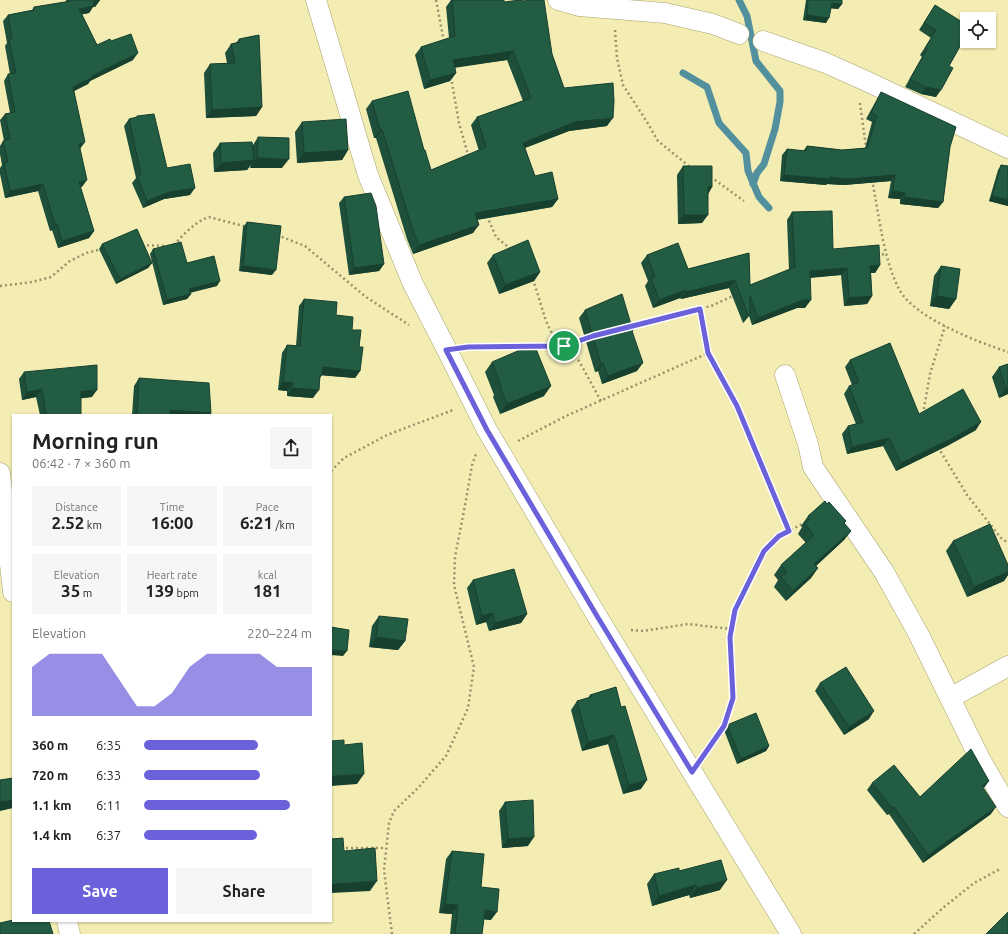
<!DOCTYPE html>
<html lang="en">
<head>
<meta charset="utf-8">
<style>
	:root { --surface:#fff; --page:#f6f6f6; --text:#222; --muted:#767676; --accent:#6b61db }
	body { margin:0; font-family:Ubuntu,sans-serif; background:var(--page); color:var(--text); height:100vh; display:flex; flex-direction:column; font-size:15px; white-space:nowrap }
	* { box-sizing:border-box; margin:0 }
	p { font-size:13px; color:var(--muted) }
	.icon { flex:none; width:22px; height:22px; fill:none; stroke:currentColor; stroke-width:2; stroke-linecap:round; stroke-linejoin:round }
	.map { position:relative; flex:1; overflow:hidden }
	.drawer { position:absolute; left:12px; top:414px; width:320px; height:508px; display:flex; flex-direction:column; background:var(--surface); border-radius:0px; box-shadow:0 1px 3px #0004 }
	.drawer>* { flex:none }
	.fabs { position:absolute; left:960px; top:12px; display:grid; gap:8px }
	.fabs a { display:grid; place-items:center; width:36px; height:36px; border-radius:0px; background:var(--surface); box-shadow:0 1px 3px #0004; font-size:20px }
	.pin { position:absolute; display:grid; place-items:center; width:34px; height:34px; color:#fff; margin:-17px; border:2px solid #fff; border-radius:50%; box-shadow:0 1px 4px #0007 }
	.round { display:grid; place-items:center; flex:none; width:42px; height:42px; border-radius:0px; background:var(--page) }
	.overview { display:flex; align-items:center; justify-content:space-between; height:68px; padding:0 20px }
	h1 { font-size:22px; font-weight:700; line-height:30px }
	.figures { display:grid; grid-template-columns:repeat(3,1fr); gap:6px; height:68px; padding:4px 20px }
	.figures div { display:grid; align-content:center; border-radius:0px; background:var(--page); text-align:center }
	.figures b { font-size:17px; font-weight:700 }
	.figures small { font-size:11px; font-weight:400 }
	.figures p { font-size:11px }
	.chart { height:112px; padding:8px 20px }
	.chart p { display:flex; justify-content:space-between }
	.chart svg { width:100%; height:72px; margin-top:4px; fill:var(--accent); opacity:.7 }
	.button { display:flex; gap:8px; margin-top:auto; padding:8px 20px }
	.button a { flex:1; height:46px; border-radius:0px; background:var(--accent); color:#fff; font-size:16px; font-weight:700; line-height:46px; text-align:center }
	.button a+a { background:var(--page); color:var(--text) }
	ul { padding:0 20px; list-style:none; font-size:13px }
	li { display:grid; grid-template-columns:64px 48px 1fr; align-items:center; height:30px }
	li i { height:10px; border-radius:5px; background:var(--accent) }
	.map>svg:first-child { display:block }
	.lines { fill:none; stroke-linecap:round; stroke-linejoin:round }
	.stream { stroke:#53909e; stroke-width:7 }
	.minor-casing { stroke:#a9a36d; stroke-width:21 }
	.path { stroke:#96926a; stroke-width:2.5; stroke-dasharray:2 3; stroke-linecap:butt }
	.minor { stroke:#fff; stroke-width:20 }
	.wall { fill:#1d4f3a }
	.shaded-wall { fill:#18402f }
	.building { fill:#225c43; stroke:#18402f }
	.route-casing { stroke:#fff; stroke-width:8 }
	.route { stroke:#6b61db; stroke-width:5 }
</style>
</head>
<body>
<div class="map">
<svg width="1008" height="934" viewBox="0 0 1008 934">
	<rect width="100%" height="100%" fill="#f3edb4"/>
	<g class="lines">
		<!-- stream -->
		<g class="stream">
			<polyline points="739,0 747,16 756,61 780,91 780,102 775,129 764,164 757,173 753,184"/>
			<polyline points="683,73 707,87 719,123 746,153 748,171 759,197 769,208"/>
		</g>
		<!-- minor casing -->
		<g class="minor-casing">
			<g id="minor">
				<polyline points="316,0 368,175 413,284 447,350 487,430 597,616 791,934"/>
				<polyline points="558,0 579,6 665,13 713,24 739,34"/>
				<polyline points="763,41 826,63 866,81 1008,148"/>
				<polyline points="785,375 808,444 813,467 884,572 918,633 980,759 1008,807"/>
				<polyline points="0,473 13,592"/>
				<polyline points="950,698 1008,666"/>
				<polyline points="67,921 70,934"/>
			</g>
		</g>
		<!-- path -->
		<g class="path">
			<polyline points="436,0 444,42"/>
			<polyline points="615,30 617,58 623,85 647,122 658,141 690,167"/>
			<polyline points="451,77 459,123 469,158"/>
			<polyline points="860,103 866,147"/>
			<polyline points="710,178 715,180 744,201"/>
			<path d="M872 180C879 214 883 258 899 289 914 318 978 342 1008 352"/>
			<polyline points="487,216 496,237 512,250"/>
			<polyline points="277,235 305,246 366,297 409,325"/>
			<polyline points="142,245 167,246"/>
			<path d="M174 245C183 235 196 221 209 217L247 227"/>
			<polyline points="877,255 887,254"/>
			<polyline points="533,279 545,318 550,330 556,339 579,361 601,401"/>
			<polyline points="0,286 32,282 51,277 70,261 86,253 102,249"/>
			<polyline points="700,309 708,353 737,406 789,531"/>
			<polyline points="629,327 711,306 735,295"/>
			<polyline points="470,347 564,346 588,338"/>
			<polyline points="923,414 930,374 945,326"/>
			<polyline points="518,441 566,416 708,353"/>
			<polyline points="938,447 967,495 1001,538 1008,543"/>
			<polyline points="331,471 344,458 387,435 453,410"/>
			<polyline points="631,630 643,631 688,624 731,629"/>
			<polyline points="706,752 724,726 733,698 730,637 735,610 764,551 779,536 806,522"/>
			<polyline points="341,848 385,848"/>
			<polyline points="392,934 384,870 389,823 394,811 418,788 446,756 468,708 474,667 454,585 455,557 466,500 472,465 476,454"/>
			<polyline points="914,934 944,907 974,883 1000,869"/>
		</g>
		<!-- minor -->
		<use href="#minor" class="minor"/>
	</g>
	<!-- wall -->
	<g class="wall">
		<polygon points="66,0 100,0 95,7 93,7 89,13 82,14 97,45 111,41 133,60 90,81 88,84 74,91 80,149 82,187 80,187 94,231 89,238 58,248 52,230 50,231 38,191 5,198 0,174 0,168 2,165 0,154 0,146 3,141 4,141 0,120 5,114 10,113 4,81 8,74 10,74 5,46 7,43 3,21 8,15 32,10 34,7 66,2"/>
		<polygon points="451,0 504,0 504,2 522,1 552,54 564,88 607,126 569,131 525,148 535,176 558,199 552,207 477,220 473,233 413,254 407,239 376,138 374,138 366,109 372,101 424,150 431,170 479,151 471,125 477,117 523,101 507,60 455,67 456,73 450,81 424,89 415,55 421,47 449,38 446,7"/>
		<polygon points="806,0 842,0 842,4 838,9 831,8 826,23 803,20"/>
		<polygon points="935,5 949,66 936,97 921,94 905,87 922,57 920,55 931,38 919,30"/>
		<polygon points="239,39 262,107 256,116 206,118 204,73 210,64 227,63 225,53 231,44 236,43"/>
		<polygon points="881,92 950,147 943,202 938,208 900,204 900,199 888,198 891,181 844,185 827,184 826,185 780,181 782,155 787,149 803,151 807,146 842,150 865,148 872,122 866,119 877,99"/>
		<polygon points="137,116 167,168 190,195 164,199 143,208 132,183 136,178 124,126 129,119 136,118"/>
		<polygon points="302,122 348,150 342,160 297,163 295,132"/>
		<polygon points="258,137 282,168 250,168 251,165 247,170 214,172 213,153 220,143 253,145"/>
		<polygon points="1001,165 1008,166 1008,206 989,201 998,170"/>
		<polygon points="683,166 712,187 708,194 702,223 678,224 677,175"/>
		<polygon points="344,197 384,264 379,271 349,275 339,203"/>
		<polygon points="792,212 833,249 880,265 875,273 871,273 872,296 867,304 844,306 841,275 810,278 805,308 797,308 752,325 749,316 744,322 743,323 729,288 681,299 680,298 653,308 645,286 648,281 641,263 647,255 688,269 749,253 750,285 789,270 787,220"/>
		<polygon points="247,222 272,275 239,271 243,227"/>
		<polygon points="102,244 152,263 148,268 116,284 99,249"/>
		<polygon points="153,249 187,263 217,286 190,292 191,294 187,299 163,305 150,254"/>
		<polygon points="493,255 540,272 534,281 499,294 487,263"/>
		<polygon points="941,266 956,299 949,309 930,306 934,276"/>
		<polygon points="304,299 336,315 352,330 359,347 360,371 355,378 322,375 320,378 313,398 287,396 287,391 278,390 282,353 287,345 296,346 299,306"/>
		<polygon points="585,310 632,332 637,371 602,384 598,371 595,372 579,318"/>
		<polygon points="850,360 919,414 976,430 947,446 896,471 883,446 847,454 842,434 848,426 856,424 844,394 849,386 852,385 845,367"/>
		<polygon points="492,362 544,396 500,414 493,397 494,395 485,372"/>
		<polygon points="999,367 1008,394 999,398 992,377"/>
		<polygon points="24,372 92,397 81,398 81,415 40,415 36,397 22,400 19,379"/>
		<polygon points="139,378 211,413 210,415 132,415 134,386"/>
		<polygon points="808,516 844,524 851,531 844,540 816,566 818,568 811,578 786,601 774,587 778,580 774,575 781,565 806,543 798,534 802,527 801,526"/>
		<polygon points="953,541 1008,565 1008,575 1004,581 967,597 946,551"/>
		<polygon points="473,580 527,614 521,623 489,631 486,622 476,625 467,588"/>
		<polygon points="379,616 405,641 398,650 369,647 372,626"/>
		<polygon points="820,683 869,719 844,735 815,691"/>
		<polygon points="616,687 641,789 623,794 608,744 582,751 571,710 577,701 588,698 590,695"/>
		<polygon points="727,725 769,746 766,751 737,764 724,730"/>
		<polygon points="872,783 920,797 984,789 991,814 923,863 889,814 887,815 867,790"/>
		<polygon points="505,802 528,846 502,848 499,811"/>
		<polygon points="452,851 481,887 491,920 484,919 482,934 450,934 452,914 439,913 446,859"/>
		<polygon points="679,871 720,890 690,898 689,895 652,906 647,884 654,874"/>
	</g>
	<!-- shaded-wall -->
	<g class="shaded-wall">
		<polygon points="100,0 95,7 93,7 89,13 75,16 79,9 93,2"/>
		<polygon points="832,3 842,4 838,9 828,8"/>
		<polygon points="807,15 829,18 826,23 803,20"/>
		<polygon points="513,51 507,60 447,69 453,60"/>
		<polygon points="138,53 133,60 90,81 88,84 68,94 73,87 92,76"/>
		<polygon points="456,73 450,81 424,89 430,80"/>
		<polygon points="926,87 941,90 936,97 921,94"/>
		<polygon points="262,107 256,116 206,118 212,110"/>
		<polygon points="613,118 607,126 569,131 517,151 523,143 575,122"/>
		<polygon points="382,129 376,138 374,138 380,130"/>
		<polygon points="85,142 80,149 79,144"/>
		<polygon points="348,150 342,160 297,163 304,153"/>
		<polygon points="257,158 289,159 282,168 250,168"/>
		<polygon points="254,160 247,170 214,172 221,163"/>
		<polygon points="784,175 830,177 895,175 891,181 844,185 827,184 826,185 780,181"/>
		<polygon points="87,180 82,187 74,188 79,182"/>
		<polygon points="43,184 38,191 5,198 10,191"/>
		<polygon points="708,187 712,187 707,196"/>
		<polygon points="195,188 190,195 164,199 143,208 147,201 169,192"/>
		<polygon points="893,191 905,193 900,199 888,198"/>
		<polygon points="992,196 1008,200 1008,206 989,201"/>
		<polygon points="904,197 943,202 938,208 900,204"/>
		<polygon points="558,199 552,207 469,221 475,213"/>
		<polygon points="684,215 708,215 702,223 678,224"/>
		<polygon points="55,224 57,224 52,230 50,231"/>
		<polygon points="479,225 473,233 413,254 419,245"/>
		<polygon points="94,231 89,238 58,248 62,241"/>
		<polygon points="152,263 148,268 116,284 120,279"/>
		<polygon points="384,264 379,271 349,275 354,268"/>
		<polygon points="880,265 875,273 865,273 870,266"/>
		<polygon points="243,266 276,270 272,275 239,271"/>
		<polygon points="847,268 841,275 805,278 810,271"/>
		<polygon points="540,272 534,281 499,294 505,285"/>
		<polygon points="735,280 729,288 681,299 686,292"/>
		<polygon points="220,281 217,286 186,294 189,289"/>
		<polygon points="686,290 680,298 653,308 659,300"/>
		<polygon points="191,294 187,299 163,305 167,300"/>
		<polygon points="872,296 867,304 844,306 849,298"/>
		<polygon points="937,296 956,299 949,309 930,306"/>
		<polygon points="803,300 811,300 805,308 797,308 752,325 758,318"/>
		<polygon points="750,314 744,322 743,323 748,315"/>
		<polygon points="603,363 598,371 595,372 601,364"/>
		<polygon points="643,363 637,371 602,384 608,376"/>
		<polygon points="323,367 360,371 355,378 317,375"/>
		<polygon points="283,382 293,383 287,391 278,390"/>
		<polygon points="551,386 544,396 500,414 507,404"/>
		<polygon points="1008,387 1008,394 999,398 1006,388"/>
		<polygon points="292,388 319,390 313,398 287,396"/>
		<polygon points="42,389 36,397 22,400 27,392"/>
		<polygon points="97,390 92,397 76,399 81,391"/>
		<polygon points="170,410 211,413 210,415 167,415"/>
		<polygon points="981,422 976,430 947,446 896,471 901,463"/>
		<polygon points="889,438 883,446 847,454 852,447"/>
		<polygon points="851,531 844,540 807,574 814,564"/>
		<polygon points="818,568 811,578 786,601 793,591"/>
		<polygon points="1008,572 1008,575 1004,581 967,597 974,587"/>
		<polygon points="493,613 486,622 476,625 482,616"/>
		<polygon points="527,614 521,623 489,631 495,623"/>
		<polygon points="376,637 405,641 398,650 369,647"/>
		<polygon points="331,650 347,651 343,656 331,655"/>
		<polygon points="874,711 869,719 844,735 849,727"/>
		<polygon points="614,735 608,744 582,751 588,742"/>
		<polygon points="769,746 766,751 737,764 741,759"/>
		<polygon points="364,774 357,784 331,786 331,776"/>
		<polygon points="647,780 641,789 623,794 629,785"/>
		<polygon points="989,781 984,788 982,786"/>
		<polygon points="13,800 13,808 0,811 0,802"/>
		<polygon points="894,807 889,814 887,815 892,808"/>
		<polygon points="996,807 991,814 923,863 928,855"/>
		<polygon points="534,837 528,846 502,848 508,839"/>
		<polygon points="727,880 720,890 690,898 697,888"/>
		<polygon points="377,881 370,891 331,893 331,884"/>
		<polygon points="696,885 689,895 652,906 659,896"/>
		<polygon points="445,904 458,905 452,914 439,913"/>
		<polygon points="485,910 497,912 491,920 479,919"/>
	</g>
	<!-- building -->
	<g class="building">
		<polygon points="71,0 100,0 93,2 94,6 79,9 97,45 110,39 111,41 131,34 138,53 92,76 93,77 73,87 85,142 79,144 87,180 79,182 94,231 62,241 57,224 55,224 43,184 10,191 4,163 8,162 3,141 10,139 5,114 15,112 8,74 16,73 9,40 12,39 8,15 34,10 34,7 71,1"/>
		<polygon points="452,0 504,0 504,2 520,0 522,0 522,1 532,0 544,0 552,54 564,88 613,83 614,101 613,118 575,122 523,143 535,176 552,172 558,199 475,213 479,225 419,245 413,231 382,129 380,130 372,101 408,91 424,150 425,150 431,170 486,147 477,117 531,98 513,51 453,60 456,73 430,80 421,47 455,36"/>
		<polygon points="808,0 842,0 842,4 832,3 829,18 807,15"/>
		<polygon points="935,5 967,25 967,34 949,66 953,68 941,90 926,87 910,79 927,49 925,48 936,30 924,23"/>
		<polygon points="259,35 262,107 212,110 210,64 235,63 231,44 240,42 239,39"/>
		<polygon points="881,92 956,127 950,147 943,202 904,197 905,193 893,191 895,175 848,179 830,177 830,179 784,175 787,149 806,151 807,146 842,150 867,148 877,116 871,113"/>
		<polygon points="154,114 167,168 190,164 195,188 169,192 147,201 137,176 141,174 129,119 137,117 137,116"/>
		<polygon points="346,119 348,150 304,153 302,122"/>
		<polygon points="258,137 289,138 289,159 257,158"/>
		<polygon points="252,142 254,160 221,163 220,143"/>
		<polygon points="1001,165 1008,166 1008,200 992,196"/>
		<polygon points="683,166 712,166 712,187 708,187 708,215 684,215"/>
		<polygon points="371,193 376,206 384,264 354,268 344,197"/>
		<polygon points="832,211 833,249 879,245 880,265 870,266 872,296 849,298 847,268 810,271 811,300 803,300 758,318 750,296 750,314 748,315 735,280 686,292 686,290 659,300 651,278 655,277 647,255 678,243 688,269 749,253 750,285 795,267 792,212"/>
		<polygon points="247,222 281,226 276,270 243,266"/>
		<polygon points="137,229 152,263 120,279 102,244"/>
		<polygon points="528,240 540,272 505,285 493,255"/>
		<polygon points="181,242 187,263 214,256 220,281 189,289 191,294 167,300 153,249"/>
		<polygon points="941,266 960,269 956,299 937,296"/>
		<polygon points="622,294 633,331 632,331 643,363 608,376 603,363 601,364 585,310"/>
		<polygon points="304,299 337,302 336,315 353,317 352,330 361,330 359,347 363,347 360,371 323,367 322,375 320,375 319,390 292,388 293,383 283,382 287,345 300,346"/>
		<polygon points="890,343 919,414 963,389 981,422 953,438 901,463 889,438 852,447 848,426 863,422 849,386 859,382 850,360"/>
		<polygon points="534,344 551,386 507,404 500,387 501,386 492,362"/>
		<polygon points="1008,364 1008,387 1006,388 999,367"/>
		<polygon points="97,365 97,390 81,391 81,415 46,415 42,389 27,392 24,372"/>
		<polygon points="139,378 209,383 211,413 170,410 171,415 137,415"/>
		<polygon points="825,501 827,504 829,502 846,521 844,523 851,531 814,564 818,568 793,591 781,577 787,572 781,565 814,535 805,524 810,519 808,516"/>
		<polygon points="990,524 1008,565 1008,572 974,587 953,541"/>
		<polygon points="514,569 527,614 495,623 493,613 482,616 473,580"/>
		<polygon points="379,616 408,619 405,641 376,637"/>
		<polygon points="331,627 349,630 347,651 331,650"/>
		<polygon points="846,667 874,711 849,727 820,683"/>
		<polygon points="616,687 621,707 625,706 647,780 629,785 614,735 588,742 577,701 591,697 590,695"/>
		<polygon points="756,713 769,746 741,759 727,725"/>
		<polygon points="344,740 344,745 362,743 364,774 331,776 331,741"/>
		<polygon points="971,749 989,781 982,786 996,807 928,855 894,807 892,808 872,783 894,765 920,797"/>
		<polygon points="13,778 13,800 0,802 0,780"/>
		<polygon points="533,800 534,837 508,839 505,802"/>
		<polygon points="343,838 344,851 375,848 377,881 331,884 331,839"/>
		<polygon points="452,851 484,854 481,887 499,889 497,912 485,910 482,934 455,934 458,905 445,904"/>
		<polygon points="721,860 727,880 697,888 696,885 659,896 654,874 679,868 679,871"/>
		<polygon points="1008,912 1008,934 986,934"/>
		<polygon points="13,920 13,921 49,921 53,934 0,934 0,923"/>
	</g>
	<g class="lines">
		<!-- route casing -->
		<g class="route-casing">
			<polygon id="route" points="700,309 708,353 737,406 789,531 779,536 764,551 735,610 730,637 733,698 724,726 692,772 597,616 487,430 446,350 468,347 564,346 593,336"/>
		</g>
		<!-- route -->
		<use href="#route" class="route"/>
	</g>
</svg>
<div class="fabs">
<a><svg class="icon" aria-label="locate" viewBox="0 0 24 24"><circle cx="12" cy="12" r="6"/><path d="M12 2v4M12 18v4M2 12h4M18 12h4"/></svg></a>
</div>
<div class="pin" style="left:564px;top:346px;background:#1e9e55"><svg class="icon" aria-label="arrive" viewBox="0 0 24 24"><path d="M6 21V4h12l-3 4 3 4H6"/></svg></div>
<section class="drawer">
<div class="overview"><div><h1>Morning run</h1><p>06:42 · 7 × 360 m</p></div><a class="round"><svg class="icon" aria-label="share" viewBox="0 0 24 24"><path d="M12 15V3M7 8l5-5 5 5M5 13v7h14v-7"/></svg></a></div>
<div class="figures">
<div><p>Distance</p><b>2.52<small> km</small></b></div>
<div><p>Time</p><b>16:00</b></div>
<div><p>Pace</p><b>6:21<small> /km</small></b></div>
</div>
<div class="figures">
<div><p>Elevation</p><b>35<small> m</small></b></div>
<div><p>Heart rate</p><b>139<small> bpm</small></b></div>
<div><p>kcal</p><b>181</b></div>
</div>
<div class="chart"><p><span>Elevation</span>220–224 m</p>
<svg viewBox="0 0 160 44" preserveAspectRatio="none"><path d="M0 44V14L10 6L20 6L30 6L40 6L50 22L60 38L70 38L80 30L90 14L100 6L110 6L120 6L130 6L140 14L150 14L160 14V44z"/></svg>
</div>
<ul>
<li><b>360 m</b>6:35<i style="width:68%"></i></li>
<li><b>720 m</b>6:33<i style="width:69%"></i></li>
<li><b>1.1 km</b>6:11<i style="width:87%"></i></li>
<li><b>1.4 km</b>6:37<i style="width:67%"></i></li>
</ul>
<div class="button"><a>Save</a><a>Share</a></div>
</section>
</div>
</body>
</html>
